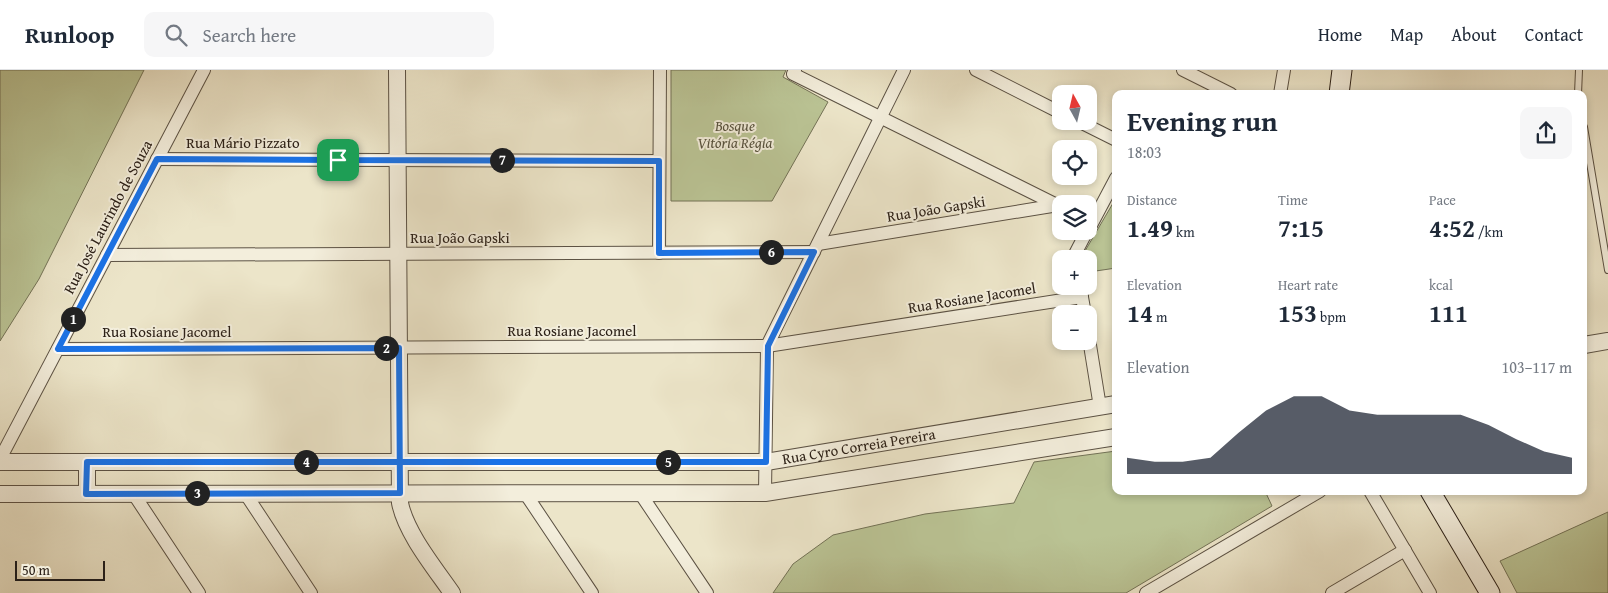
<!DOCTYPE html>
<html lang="en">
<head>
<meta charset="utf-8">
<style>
	:root { --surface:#fff; --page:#f6f6f7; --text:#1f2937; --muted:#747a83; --line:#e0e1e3; --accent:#111827 }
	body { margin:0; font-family:"Gentium Book Plus",serif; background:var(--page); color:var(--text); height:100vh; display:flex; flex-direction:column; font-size:19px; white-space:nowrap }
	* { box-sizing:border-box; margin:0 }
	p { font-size:16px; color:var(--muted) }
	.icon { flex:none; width:28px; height:28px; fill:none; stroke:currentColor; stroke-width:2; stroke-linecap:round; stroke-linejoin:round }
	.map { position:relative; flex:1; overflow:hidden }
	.drawer { position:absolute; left:1112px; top:20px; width:475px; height:405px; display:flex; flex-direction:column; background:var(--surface); border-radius:10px; box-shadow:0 2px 8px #0003 }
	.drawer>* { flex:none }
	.needle { width:32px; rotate:352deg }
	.tools { position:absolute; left:1052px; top:15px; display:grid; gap:10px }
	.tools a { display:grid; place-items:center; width:45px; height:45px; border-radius:10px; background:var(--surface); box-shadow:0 2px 8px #0003; font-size:25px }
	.scale { position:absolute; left:15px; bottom:12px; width:90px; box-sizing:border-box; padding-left:5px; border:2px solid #2c2118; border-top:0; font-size:14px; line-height:18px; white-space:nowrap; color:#2c2118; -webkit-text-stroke:4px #f3eedc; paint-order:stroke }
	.pin { position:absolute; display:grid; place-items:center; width:42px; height:42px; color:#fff; margin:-21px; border-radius:10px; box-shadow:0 2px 8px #0006 }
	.km { position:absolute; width:25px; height:25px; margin:-12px; border-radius:50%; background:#222; color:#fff; font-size:14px; line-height:25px; text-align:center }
	.round { display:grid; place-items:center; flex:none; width:52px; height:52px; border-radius:10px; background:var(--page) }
	.overview { display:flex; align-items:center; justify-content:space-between; height:85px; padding:0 15px }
	h1 { font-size:28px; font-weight:700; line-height:38px }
	.figures { display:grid; grid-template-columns:repeat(3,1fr); gap:8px; height:85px; padding:5px 15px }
	.figures div { display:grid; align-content:center }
	.figures b { font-size:25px; font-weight:700 }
	.figures small { font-size:14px; font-weight:400 }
	.figures p { font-size:14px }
	.chart { height:140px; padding:10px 15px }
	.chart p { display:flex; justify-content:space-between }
	.chart svg { width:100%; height:90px; margin-top:5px; fill:var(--accent); opacity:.7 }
	header { display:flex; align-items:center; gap:30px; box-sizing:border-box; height:70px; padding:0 25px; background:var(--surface); border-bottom:1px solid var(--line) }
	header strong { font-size:24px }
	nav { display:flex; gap:28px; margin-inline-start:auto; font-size:18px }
	.search { width:350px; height:45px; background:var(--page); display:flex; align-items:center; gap:12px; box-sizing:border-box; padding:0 18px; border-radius:10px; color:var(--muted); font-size:19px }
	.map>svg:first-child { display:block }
	.green { fill:#bac394; stroke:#737256 }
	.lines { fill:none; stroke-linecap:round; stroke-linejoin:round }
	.service-casing { stroke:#5c5244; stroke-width:8 }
	.minor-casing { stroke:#5c5244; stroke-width:14 }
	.tertiary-casing { stroke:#5c5244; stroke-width:18 }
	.secondary-casing { stroke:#2c2118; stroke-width:21 }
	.service { stroke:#f3eedc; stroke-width:6 }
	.minor { stroke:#f3eedc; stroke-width:12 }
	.tertiary { stroke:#f3eedc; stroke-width:16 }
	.secondary { stroke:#f3eedc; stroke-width:19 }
	.route-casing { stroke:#fff; stroke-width:10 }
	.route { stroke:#1a73e8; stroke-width:6 }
	.labels { text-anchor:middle; stroke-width:4; stroke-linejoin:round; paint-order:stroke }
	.park-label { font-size:15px; font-style:italic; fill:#57523d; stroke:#f3eedc }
	.street-label { font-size:15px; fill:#2c2118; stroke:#f3eedc }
</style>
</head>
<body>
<header>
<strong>Runloop</strong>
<div class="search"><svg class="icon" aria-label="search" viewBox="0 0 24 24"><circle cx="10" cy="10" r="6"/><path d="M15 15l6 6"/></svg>Search here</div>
<nav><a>Home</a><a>Map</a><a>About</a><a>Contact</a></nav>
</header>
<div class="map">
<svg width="1608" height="523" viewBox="0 0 1608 523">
	<rect width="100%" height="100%" fill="#ece5c9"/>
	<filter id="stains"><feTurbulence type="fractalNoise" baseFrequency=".004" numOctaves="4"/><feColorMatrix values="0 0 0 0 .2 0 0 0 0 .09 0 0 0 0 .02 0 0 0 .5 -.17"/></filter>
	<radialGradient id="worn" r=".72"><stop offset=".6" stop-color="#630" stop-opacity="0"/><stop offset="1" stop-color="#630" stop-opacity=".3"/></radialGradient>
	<!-- green -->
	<g class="green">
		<polygon points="0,0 144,0 39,209 0,271"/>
		<polygon points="671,0 786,0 783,7 828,32 772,131 671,131"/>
		<polygon points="1116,128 1116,198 1089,202 1089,189 1086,189 1085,181"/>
		<polygon points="1116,381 1116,421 1265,421 1272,436 1126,523 773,523 793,494 833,465 925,444 1014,433 1034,392"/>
		<polygon points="1608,442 1608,523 1517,523 1500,491"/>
	</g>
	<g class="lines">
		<!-- service casing -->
		<g class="service-casing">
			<g id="service">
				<polyline points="1578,24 1579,0"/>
				<polyline points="1584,57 1608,200"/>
			</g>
		</g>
		<!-- minor casing -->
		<g class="minor-casing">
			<g id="minor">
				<polyline points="795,0 793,4 1061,137"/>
				<polyline points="976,0 1061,43"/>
				<polyline points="1183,0 1231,24"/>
				<polyline points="1280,24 1284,0"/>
				<polyline points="1078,51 1116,70"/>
				<polyline points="157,89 659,91"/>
				<polyline points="1089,159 1116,108"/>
				<polyline points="818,174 1058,135"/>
				<polyline points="659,183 660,0"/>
				<polyline points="107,185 814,182"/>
				<polyline points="1076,189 1075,184 1087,161"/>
				<polyline points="1080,216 1085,244"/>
				<polyline points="1089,269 1100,337"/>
				<polyline points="58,279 767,276 1082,227"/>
				<polyline points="0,389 204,0"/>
				<polyline points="1370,421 1430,523"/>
				<polyline points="133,423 199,523"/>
				<polyline points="245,423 311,523"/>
				<polyline points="525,423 592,523"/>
				<polyline points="640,423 707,523"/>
				<polyline points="765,423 767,276 904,0"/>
				<polyline points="1146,523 1320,421"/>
				<polyline points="1332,523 1405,480"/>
			</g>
		</g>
		<!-- tertiary casing -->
		<g class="tertiary-casing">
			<g id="tertiary">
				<path d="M397 0 400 433C406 463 434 497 452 523"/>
				<polyline points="1584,275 1608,271"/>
				<path id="s1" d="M0 392H766L1116 334"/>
				<polyline points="0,424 765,423 1116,367"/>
				<polyline points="87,424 87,392"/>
			</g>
		</g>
		<!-- secondary casing -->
		<g class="secondary-casing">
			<g id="secondary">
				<polyline points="1339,24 1342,0"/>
				<polyline points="1430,421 1490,523"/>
			</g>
		</g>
		<!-- service -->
		<use href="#service" class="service"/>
		<!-- minor -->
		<use href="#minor" class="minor"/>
		<!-- tertiary -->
		<use href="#tertiary" class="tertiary"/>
		<!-- secondary -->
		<use href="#secondary" class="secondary"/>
	</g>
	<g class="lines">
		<!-- route casing -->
		<g class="route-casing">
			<path id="route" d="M338 90 157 89 58 279 399 278 400 423 86 424 87 392C313 392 539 392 766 392L768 276 814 182 659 183V91L338 90"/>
		</g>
		<!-- route -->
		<use href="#route" class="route"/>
	</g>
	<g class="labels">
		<!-- park labels -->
		<g class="park-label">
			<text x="735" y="61">Bosque<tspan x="735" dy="17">Vitória Régia</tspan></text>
		</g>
		<!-- street labels -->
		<g class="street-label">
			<text x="243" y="78">Rua Mário Pizzato</text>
			<text transform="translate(936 139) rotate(-9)" y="5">Rua João Gapski</text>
			<text transform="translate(108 147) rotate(-62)" y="5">Rua José Laurindo de Souza</text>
			<text x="460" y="173">Rua João Gapski</text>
			<text transform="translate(972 228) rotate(-9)" y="5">Rua Rosiane Jacomel</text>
			<text x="572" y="266">Rua Rosiane Jacomel</text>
			<text x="167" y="267">Rua Rosiane Jacomel</text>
			<text dy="5" stroke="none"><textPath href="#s1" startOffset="860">Rua Cyro Correia Pereira</textPath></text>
		</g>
	</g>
	<rect width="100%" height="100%" filter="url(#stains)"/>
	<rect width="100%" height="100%" fill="url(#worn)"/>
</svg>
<div class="tools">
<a><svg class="needle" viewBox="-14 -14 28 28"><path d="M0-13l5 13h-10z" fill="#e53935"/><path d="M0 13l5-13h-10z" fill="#747a83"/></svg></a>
<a><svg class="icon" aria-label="locate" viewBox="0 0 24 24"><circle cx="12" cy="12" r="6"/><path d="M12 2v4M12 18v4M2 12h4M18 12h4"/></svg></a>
<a><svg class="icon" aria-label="layers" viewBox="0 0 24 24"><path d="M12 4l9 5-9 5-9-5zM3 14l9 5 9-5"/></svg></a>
<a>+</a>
<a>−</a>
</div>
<div class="scale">50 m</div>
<div class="pin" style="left:338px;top:90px;background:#1e9e55"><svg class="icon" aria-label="arrive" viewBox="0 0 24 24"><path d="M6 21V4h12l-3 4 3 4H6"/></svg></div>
<b class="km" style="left:73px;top:249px">1</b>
<b class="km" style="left:386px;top:278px">2</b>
<b class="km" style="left:197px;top:423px">3</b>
<b class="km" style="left:306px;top:392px">4</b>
<b class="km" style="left:668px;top:392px">5</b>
<b class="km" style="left:771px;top:182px">6</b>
<b class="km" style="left:502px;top:90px">7</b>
<section class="drawer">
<div class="overview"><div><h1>Evening run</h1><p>18:03</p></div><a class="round"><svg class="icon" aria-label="share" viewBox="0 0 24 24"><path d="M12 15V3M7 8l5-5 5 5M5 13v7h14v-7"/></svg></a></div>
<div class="figures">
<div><p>Distance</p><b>1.49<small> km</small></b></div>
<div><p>Time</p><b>7:15</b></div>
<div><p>Pace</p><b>4:52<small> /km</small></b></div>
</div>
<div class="figures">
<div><p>Elevation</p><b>14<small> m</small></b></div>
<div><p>Heart rate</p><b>153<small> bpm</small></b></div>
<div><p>kcal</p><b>111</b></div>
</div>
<div class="chart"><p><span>Elevation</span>103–117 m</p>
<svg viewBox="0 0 160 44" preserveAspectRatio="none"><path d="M0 44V36L10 38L20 38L30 36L40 24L50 13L60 6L70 6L80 13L90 15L100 15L110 15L120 15L130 20L140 27L150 33L160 36V44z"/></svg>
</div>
</section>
</div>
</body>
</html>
